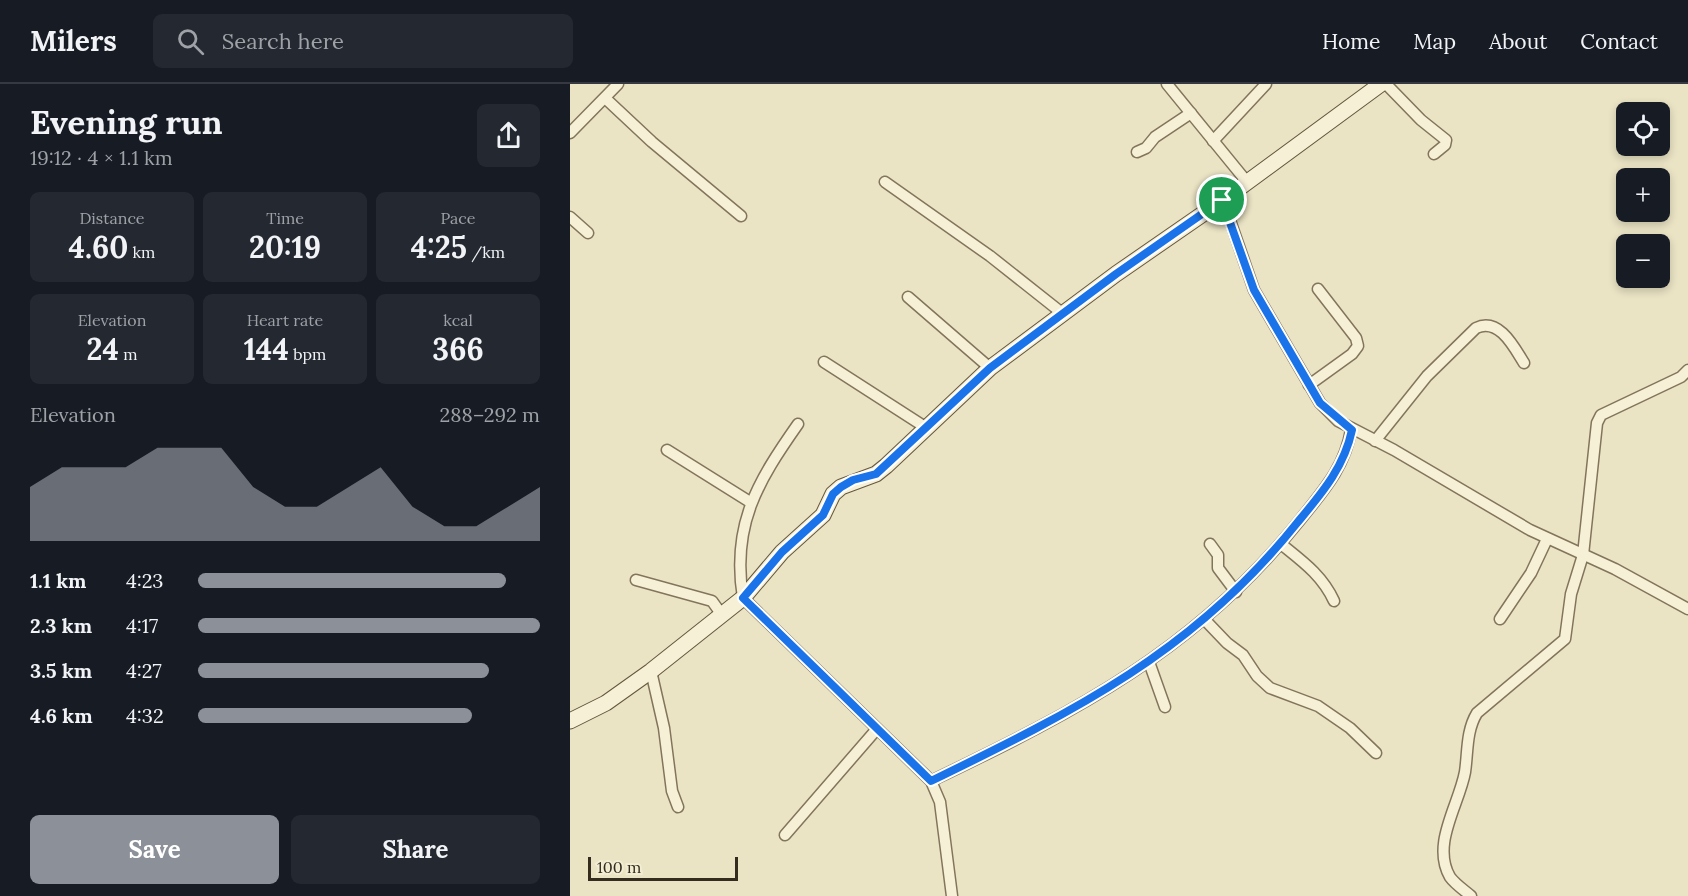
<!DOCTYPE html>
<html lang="en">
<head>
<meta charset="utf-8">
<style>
	:root { --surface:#171b24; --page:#242831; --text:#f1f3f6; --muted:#9ea1a6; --line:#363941; --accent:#8c9099 }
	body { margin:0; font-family:Lora,serif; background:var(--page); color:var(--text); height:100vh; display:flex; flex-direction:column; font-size:22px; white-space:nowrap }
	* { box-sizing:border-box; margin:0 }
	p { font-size:20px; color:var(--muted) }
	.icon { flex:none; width:33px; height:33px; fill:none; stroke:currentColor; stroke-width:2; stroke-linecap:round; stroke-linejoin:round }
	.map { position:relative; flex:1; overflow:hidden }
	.sheet { display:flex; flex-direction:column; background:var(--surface); width:570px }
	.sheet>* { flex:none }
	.fabs { position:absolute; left:1046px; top:18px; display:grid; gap:12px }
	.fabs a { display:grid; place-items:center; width:54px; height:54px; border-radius:9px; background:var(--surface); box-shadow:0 3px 9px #0003; font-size:30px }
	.scale { position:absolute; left:18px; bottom:15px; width:150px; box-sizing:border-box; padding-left:6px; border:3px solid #342c1f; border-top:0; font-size:16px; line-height:21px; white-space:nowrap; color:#342c1f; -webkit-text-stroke:4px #f2edd3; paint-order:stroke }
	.pin { position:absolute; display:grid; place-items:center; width:51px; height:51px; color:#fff; margin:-26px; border:3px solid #fff; border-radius:50%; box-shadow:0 2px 6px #0007 }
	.round { display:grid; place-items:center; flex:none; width:63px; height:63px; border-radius:9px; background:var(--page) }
	.head { display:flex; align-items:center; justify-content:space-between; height:102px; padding:0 30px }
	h1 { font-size:33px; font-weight:700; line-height:45px }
	.figures { display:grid; grid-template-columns:repeat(3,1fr); gap:9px; height:102px; padding:6px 30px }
	.figures div { display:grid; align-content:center; border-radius:9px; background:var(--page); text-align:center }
	.figures b { font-size:30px; font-weight:700 }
	.figures small { font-size:16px; font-weight:400 }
	.figures p { font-size:16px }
	.chart { height:168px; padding:12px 30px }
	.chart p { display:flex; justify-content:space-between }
	.chart svg { width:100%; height:108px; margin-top:6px; fill:var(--accent); opacity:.7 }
	.button { display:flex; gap:12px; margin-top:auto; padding:12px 30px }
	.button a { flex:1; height:69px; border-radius:9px; background:var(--accent); color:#fff; font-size:24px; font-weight:700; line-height:69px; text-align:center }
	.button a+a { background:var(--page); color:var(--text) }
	ul { padding:0 30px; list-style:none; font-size:20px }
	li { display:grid; grid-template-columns:96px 72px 1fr; align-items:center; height:45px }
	li i { height:15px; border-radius:8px; background:var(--accent) }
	header { display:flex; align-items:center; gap:36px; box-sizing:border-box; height:84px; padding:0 30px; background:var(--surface); border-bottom:2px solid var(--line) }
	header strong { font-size:28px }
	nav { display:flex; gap:33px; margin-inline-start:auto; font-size:21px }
	.search { width:420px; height:54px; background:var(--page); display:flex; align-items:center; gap:15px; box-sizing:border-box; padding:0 21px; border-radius:9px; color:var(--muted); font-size:22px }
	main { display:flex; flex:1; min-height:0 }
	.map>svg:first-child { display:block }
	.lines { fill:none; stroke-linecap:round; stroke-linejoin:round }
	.street-casing { stroke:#83755c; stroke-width:13 }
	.secondary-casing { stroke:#65573f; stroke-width:17 }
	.street { stroke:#f6f0d7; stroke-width:10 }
	.secondary { stroke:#f6f0d7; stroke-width:15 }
	.route-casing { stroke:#fff; stroke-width:12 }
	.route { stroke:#1a73e8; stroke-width:8 }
</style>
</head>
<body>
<header>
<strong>Milers</strong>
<div class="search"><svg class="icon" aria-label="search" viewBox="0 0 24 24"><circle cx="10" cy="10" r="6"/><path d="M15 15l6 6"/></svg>Search here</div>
<nav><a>Home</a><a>Map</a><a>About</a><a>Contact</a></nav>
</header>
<main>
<section class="sheet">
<div class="head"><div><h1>Evening run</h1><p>19:12 · 4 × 1.1 km</p></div><a class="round"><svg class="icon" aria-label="share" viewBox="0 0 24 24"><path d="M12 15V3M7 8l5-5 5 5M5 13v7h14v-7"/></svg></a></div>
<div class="figures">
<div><p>Distance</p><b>4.60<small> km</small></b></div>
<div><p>Time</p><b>20:19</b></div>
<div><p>Pace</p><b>4:25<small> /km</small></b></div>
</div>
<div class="figures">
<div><p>Elevation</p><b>24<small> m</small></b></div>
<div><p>Heart rate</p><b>144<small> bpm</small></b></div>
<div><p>kcal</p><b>366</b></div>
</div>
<div class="chart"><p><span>Elevation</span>288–292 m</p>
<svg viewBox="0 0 160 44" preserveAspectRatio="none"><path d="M0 44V22L10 14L20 14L30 14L40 6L50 6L60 6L70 22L80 30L90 30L100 22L110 14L120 30L130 38L140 38L150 30L160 22V44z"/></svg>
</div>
<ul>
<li><b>1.1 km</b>4:23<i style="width:90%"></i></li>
<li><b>2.3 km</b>4:17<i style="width:100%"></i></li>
<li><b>3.5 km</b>4:27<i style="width:85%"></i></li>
<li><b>4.6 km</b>4:32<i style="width:80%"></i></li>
</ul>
<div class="button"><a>Save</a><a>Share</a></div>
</section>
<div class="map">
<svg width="1118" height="812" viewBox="0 0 1118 812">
	<rect width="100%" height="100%" fill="#eae3c4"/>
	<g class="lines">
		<!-- street casing -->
		<g class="street-casing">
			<g id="street">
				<polyline points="597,0 677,98"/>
				<polyline points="816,0 851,36 876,56 875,61 864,70"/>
				<polyline points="35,14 82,58 171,132"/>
				<polyline points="0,49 48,0"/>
				<polyline points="643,57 696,0"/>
				<polyline points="567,68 576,64 585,53 621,29"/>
				<polyline points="315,98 420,172 492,229"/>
				<polyline points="653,116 684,206 750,319 768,337 824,366 960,446 1045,485 1118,525"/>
				<polyline points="0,133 18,149"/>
				<polyline points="338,213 420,284"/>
				<polyline points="254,278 355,343"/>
				<polyline points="739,301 782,270 788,262 786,254 748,205"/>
				<path d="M228 340C188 397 161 441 173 514L361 697 370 718 382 812"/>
				<path d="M805 357 857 292 906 244C929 233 944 263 954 279"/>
				<polyline points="97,366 180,418"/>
				<polyline points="640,460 648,471 648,484 666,508"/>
				<path d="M711 460C732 477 752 491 764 517"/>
				<polyline points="66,496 142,517 152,531"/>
				<polyline points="930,535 961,489 977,455"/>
				<polyline points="635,536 657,559 673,571 687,592 700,604 748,622 780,644 806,669"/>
				<polyline points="579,578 595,623"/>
				<polyline points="81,587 94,644 102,707 108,723"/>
				<path d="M361 697C507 627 627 565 730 436 753 407 775 383 781 346"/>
				<polyline points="215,751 306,646"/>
				<path d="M901 812C894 806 885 800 880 793 861 760 889 721 895 688 898 668 896 647 907 629L995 555 1001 510 1013 471 1027 339 1031 331 1111 293 1118 286"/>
			</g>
		</g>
		<!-- secondary casing -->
		<g class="secondary-casing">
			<polyline id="secondary" points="0,637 36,619 81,587 173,514 212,468 253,431 263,410 271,403 306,390 316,382 420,284 546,190 653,116 811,0"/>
		</g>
		<!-- street -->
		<use href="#street" class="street"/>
		<!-- secondary -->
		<use href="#secondary" class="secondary"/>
	</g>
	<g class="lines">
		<!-- route casing -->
		<g class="route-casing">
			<path id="route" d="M652 116 684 206 750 319 782 346C774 384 751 410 727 439 625 567 505 627 361 697L173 514 212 468 253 431 263 410 271 403 283 396 306 390 420 284 546 190Z"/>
		</g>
		<!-- route -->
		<use href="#route" class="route"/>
	</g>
</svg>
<div class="fabs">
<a><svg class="icon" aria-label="locate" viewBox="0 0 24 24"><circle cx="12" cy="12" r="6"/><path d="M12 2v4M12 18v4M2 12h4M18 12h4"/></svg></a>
<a>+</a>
<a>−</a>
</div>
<div class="scale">100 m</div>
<div class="pin" style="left:652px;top:116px;background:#1e9e55"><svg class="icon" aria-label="arrive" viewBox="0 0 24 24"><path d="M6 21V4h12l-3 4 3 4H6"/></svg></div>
</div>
</main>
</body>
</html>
